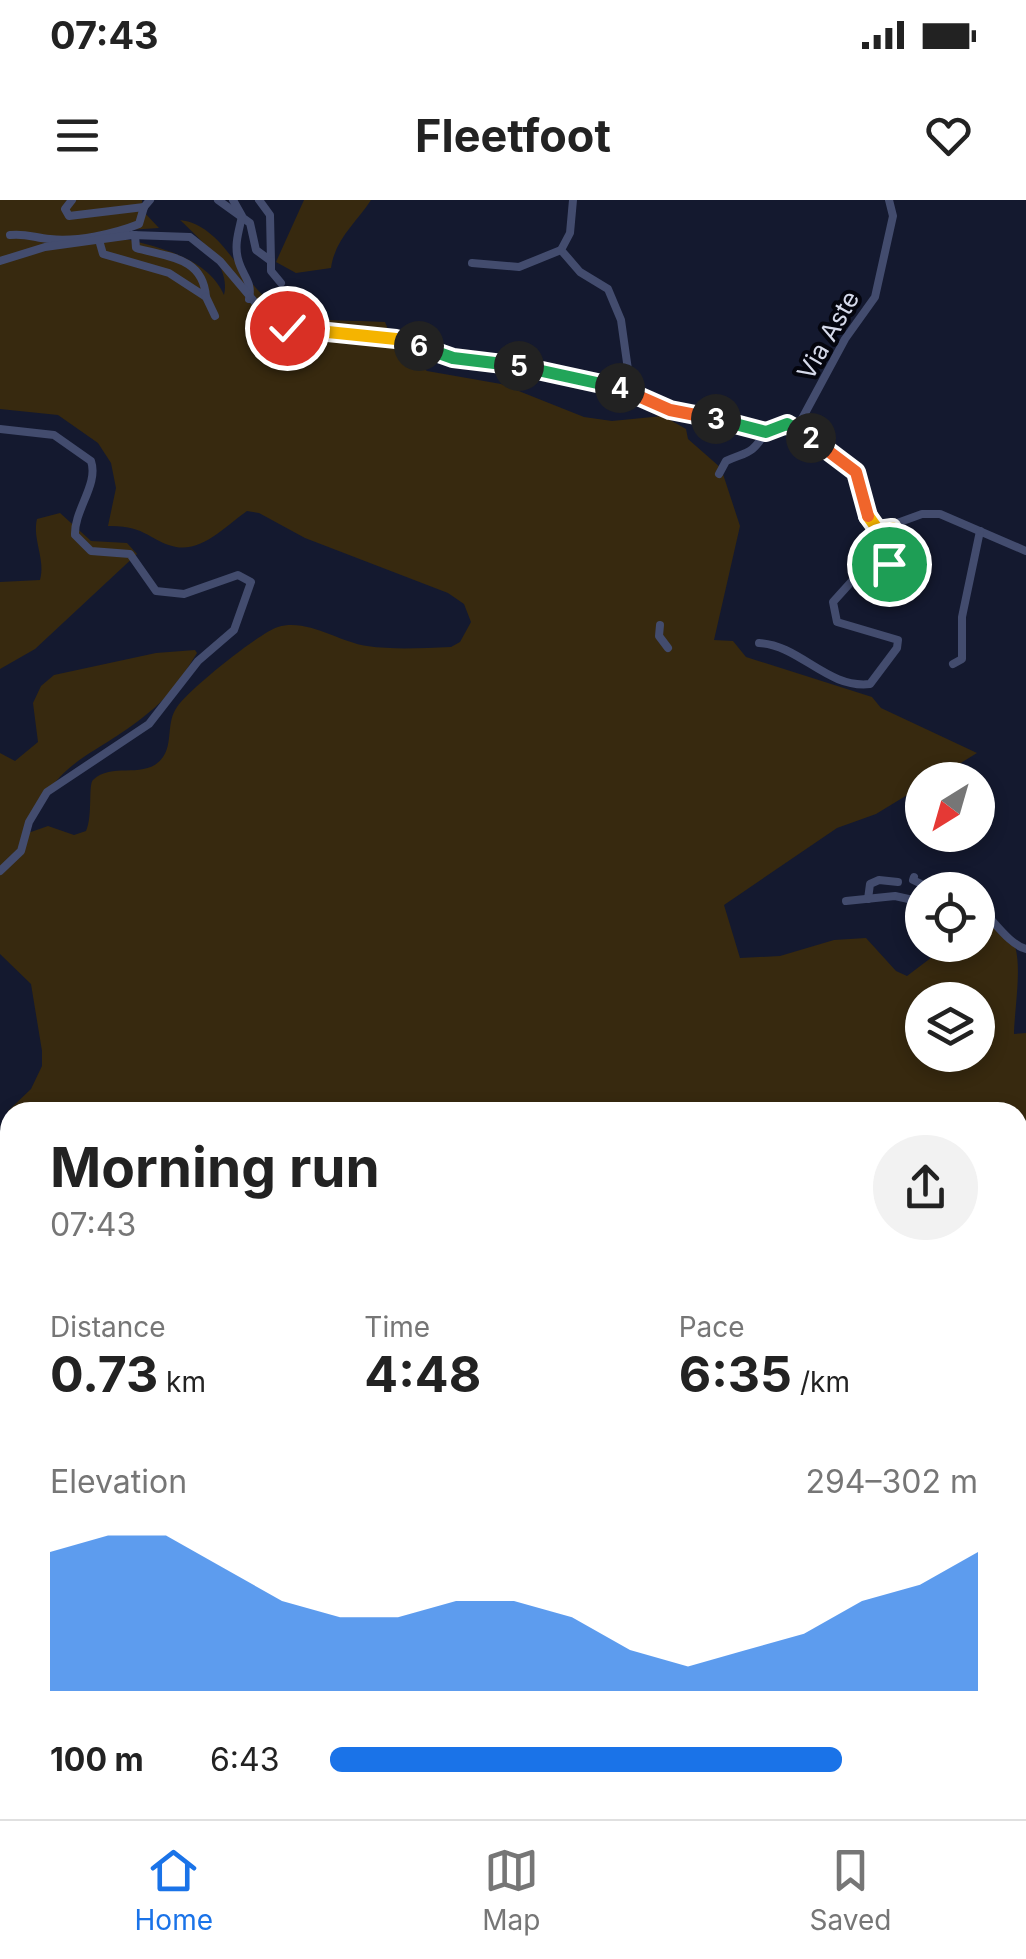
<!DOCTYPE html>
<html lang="en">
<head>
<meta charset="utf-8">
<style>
	:root { --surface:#fff; --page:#f2f2f2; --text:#222; --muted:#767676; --line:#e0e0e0; --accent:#1a73e8 }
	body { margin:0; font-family:Inter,sans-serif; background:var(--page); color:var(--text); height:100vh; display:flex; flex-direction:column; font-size:38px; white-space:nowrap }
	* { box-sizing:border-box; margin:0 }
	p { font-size:32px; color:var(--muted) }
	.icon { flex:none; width:55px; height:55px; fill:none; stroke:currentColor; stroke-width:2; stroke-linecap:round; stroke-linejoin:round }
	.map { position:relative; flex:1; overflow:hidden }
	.sheet { position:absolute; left:0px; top:902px; width:1028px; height:718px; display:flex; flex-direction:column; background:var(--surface); border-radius:30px 30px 0 0; box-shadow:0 5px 15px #0003 }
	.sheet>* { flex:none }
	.needle { width:65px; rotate:217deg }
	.fabs { position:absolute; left:905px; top:562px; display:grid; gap:20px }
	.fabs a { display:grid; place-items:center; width:90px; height:90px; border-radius:50%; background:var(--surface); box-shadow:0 5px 15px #0003; font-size:50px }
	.pin { position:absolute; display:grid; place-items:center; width:85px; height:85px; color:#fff; margin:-42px; border:5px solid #fff; border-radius:50%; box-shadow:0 2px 10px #0007 }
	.km { position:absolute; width:50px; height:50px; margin:-25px; border-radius:50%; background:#222; color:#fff; font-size:28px; line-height:50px; text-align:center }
	.round { display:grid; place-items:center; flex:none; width:105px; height:105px; border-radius:52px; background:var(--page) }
	.overview { display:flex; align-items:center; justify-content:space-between; height:170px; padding:0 50px }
	h1 { font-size:55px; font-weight:700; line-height:75px }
	.metrics { display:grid; grid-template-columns:repeat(3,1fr); gap:15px; height:170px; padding:10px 50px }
	.metrics div { display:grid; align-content:center }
	.metrics b { font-size:50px; font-weight:700 }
	.metrics small { font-size:28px; font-weight:400 }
	.metrics p { font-size:28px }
	.chart { height:280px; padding:20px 50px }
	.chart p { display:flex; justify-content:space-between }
	.chart svg { width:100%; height:180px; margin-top:10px; fill:var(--accent); opacity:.7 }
	ul { padding:0 50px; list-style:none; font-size:32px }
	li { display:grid; grid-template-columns:160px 120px 1fr; align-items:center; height:75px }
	li i { height:25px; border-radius:12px; background:var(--accent) }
	.status { display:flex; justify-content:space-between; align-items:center; height:70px; padding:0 50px; background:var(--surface); direction:ltr }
	.status svg { height:28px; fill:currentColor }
	header { display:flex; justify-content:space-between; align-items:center; height:130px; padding:0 50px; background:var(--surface); font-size:45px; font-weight:700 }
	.dock { display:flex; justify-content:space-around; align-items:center; height:140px; border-top:2px solid var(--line); background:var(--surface); font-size:28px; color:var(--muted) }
	.dock a { display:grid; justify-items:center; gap:5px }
	.dock .current { color:var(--accent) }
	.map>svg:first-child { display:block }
	.green { fill:#37290f; fill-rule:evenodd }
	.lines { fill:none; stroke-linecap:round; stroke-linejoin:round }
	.stream { stroke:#0f0801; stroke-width:2.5 }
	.minor { stroke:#434c6e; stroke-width:8 }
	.split-1-casing { stroke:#fff; stroke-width:20 }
	.split-2-casing { stroke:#fff; stroke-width:20 }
	.split-3-casing { stroke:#fff; stroke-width:20 }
	.split-4-casing { stroke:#fff; stroke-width:20 }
	.split-5-casing { stroke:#fff; stroke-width:20 }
	.split-6-casing { stroke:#fff; stroke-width:20 }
	.split-7-casing { stroke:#fff; stroke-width:20 }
	.split-8-casing { stroke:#fff; stroke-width:20 }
	.split-1 { stroke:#f5b400; stroke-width:12 }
	.split-2 { stroke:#f0652b; stroke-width:12 }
	.split-3 { stroke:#22a559; stroke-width:12 }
	.split-4 { stroke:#f0652b; stroke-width:12 }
	.split-5 { stroke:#22a559; stroke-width:12 }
	.split-6 { stroke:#22a559; stroke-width:12 }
	.split-7 { stroke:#f5b400; stroke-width:12 }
	.split-8 { stroke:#f5b400; stroke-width:12 }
	.labels { text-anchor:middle; stroke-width:8; stroke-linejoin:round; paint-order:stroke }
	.street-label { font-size:25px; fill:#d5d9e9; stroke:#04050e }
</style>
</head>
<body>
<div class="status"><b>07:43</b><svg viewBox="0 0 49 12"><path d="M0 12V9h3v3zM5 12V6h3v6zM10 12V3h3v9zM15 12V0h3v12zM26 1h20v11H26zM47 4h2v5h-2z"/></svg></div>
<header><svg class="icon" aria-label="menu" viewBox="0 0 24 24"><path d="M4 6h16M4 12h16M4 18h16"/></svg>Fleetfoot<svg class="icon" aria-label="heart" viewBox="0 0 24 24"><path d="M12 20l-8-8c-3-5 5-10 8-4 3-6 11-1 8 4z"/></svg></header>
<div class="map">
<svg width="1026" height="1619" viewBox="0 0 1026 1619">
	<rect width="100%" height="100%" fill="#14192f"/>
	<!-- green -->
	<g class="green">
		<path d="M0 0H142L143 11 159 28 113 31 109 35C149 45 206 54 224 95 231 66 200 39 180 20 228 26 241 90 284 110 313 123 354 120 385 122L397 151 427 171 501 184 584 217 612 221 663 216 686 229 688 239 721 268 740 326 714 440 733 441 746 457 872 497 881 508 977 553 933 580H922V586L876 614 837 628 724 705 740 758 780 756 834 740 866 738 896 771 907 776 948 745H978V720L982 716C991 726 1004 732 1012 741 1024 756 1014 812 1014 834L1026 833V1619H261L260 1610H1018V912H10V917L8 911 31 889 42 866V851L31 784 0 754V553L15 561 38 542 33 503 41 486 54 475 156 453 195 450 197 453C183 476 168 498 147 514 92 559 54 558 28 633L48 626 74 635 86 631C93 616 88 584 93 580 113 561 146 581 163 557 173 543 166 522 177 507 189 489 259 433 278 427 307 418 339 442 367 446 394 450 423 448 451 447L460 442 471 422 464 404 448 393 305 338 259 313 247 311C228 324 203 352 176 347 149 341 146 325 108 326L116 288 111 263 98 243 58 215 0 209ZM922 800H978V855H922Z"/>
		<path d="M304 0H371C356 23 335 39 331 68L296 73 276 62Z"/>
		<path d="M60 313 91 341 127 343 137 354 35 449 0 469V382L40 380C46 360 32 339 37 319Z"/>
		<polygon points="0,1014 5,1014 0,1037 10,1057 10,1158 0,1153"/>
		<polygon points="4,1334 10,1334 10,1610 256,1610 258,1619 0,1619 0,1337"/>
	</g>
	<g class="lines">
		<!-- stream -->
		<g class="stream">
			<polyline points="1018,1470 1026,1460"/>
			<polyline points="0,1490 10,1507"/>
			<polyline points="131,1610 143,1619"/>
			<polyline points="870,1619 876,1610"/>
		</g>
		<!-- minor -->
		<g class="minor">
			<polyline points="72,0 65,9 69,16 144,7"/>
			<polyline points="218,0 250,23 256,50 271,61 270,15 259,0"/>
			<path d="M233 0 242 16C239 31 234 44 238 59 242 76 253 81 249 99"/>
			<polyline points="573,0 570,33 561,50 580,72 608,89 621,120 631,191"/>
			<path d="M10 35C26 33 35 38 50 39 77 42 114 34 139 24L144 7 150 0"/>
			<path d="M99 40 103 54 169 73 206 97C203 56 166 57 136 48L135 35"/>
			<polyline points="0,61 45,47 132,35 190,37 220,61 269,119 287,128 397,139 453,158 530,167 631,191 669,210 766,232 787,224 856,272 870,324 878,330 922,314 940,314 1026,351"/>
			<polyline points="271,61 271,71 281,83"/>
			<polyline points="472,63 519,67 561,50"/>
			<polyline points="206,97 215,116"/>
			<polyline points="797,228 845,139 875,97 893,16 889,0"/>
			<path d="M0 229 54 235 91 261C99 284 74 310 75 335L91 351 130 354 156 391 184 394 238 375 251 382 234 430 198 461 149 524 47 592 29 622 21 651 0 671"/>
			<path d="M719 274 726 261C749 251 751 255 766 232"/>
			<polyline points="660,425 659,436 668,448"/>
			<path d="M759 443C800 445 827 489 870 484L897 448 898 440 837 422 833 402 871 360 885 361 899 372 908 370 909 362 893 328"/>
			<polyline points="953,464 962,459 962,417 980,331"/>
			<polyline points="914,677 913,680 934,690"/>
			<polyline points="944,690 948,690"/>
			<polyline points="868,699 870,684 879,680 898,682"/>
			<polyline points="846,701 895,696 922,702"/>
			<path d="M978 706C993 719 1008 744 1026 749"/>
			<polyline points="0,934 10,964"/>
		</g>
	</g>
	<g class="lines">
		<!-- split-1 casing -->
		<g class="split-1-casing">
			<polyline id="split-1" points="868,316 878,330 892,328 910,366 902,372 889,364"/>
		</g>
		<!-- split-2 casing -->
		<g class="split-2-casing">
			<polyline id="split-2" points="811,238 856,272 868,316"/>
		</g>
		<!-- split-3 casing -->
		<g class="split-3-casing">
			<polyline id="split-3" points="716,219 766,232 787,224 811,238"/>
		</g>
		<!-- split-4 casing -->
		<g class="split-4-casing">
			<polyline id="split-4" points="620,188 670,210 716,219"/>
		</g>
		<!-- split-5 casing -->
		<g class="split-5-casing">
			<polyline id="split-5" points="519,166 620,188"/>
		</g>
		<!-- split-6 casing -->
		<g class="split-6-casing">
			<polyline id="split-6" points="419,146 453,158 519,166"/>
		</g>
		<!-- split-7 casing -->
		<g class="split-7-casing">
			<polyline id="split-7" points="318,131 396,139 419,146"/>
		</g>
		<!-- split-8 casing -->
		<g class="split-8-casing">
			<polyline id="split-8" points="287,128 318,131"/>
		</g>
		<!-- split-1 -->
		<use href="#split-1" class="split-1"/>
		<!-- split-2 -->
		<use href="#split-2" class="split-2"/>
		<!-- split-3 -->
		<use href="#split-3" class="split-3"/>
		<!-- split-4 -->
		<use href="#split-4" class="split-4"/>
		<!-- split-5 -->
		<use href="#split-5" class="split-5"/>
		<!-- split-6 -->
		<use href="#split-6" class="split-6"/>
		<!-- split-7 -->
		<use href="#split-7" class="split-7"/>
		<!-- split-8 -->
		<use href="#split-8" class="split-8"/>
	</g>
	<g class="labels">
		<!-- street labels -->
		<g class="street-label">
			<text transform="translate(828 135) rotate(-60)" y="9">Via Aste</text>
		</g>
	</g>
</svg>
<div class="fabs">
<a><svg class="needle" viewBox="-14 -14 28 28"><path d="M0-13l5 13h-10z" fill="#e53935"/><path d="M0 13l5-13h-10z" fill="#767676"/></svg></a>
<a><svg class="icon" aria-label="locate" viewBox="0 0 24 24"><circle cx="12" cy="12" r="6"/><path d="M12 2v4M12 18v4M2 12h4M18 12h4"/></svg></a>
<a><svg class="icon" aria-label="layers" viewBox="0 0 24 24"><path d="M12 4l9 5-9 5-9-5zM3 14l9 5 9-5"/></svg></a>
</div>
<div class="pin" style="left:889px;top:364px;background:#1e9e55"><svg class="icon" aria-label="arrive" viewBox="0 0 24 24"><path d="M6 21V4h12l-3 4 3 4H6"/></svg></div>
<div class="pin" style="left:287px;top:128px;background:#d93025"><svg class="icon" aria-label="check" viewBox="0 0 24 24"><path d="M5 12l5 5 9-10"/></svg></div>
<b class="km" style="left:811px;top:238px">2</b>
<b class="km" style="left:716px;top:219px">3</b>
<b class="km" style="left:620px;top:188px">4</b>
<b class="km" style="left:519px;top:166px">5</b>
<b class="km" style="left:419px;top:146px">6</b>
<section class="sheet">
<div class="overview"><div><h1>Morning run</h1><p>07:43</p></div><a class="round"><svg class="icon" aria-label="share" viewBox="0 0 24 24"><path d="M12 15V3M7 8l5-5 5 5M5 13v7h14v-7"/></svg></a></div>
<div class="metrics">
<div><p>Distance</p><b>0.73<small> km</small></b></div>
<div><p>Time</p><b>4:48</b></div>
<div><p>Pace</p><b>6:35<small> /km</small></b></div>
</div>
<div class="chart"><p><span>Elevation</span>294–302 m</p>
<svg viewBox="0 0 160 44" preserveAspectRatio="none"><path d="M0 44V10L10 6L20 6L30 14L40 22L50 26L60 26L70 22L80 22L90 26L100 34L110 38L120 34L130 30L140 22L150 18L160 10V44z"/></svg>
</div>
<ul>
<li><b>100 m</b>6:43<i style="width:79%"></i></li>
</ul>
</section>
</div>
<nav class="dock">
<a class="current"><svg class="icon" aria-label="home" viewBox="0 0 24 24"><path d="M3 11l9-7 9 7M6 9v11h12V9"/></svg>Home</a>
<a><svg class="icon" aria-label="map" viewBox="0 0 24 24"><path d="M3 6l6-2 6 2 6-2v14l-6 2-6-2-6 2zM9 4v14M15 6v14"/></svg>Map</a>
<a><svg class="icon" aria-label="saved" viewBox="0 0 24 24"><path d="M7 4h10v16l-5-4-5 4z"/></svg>Saved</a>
</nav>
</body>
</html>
